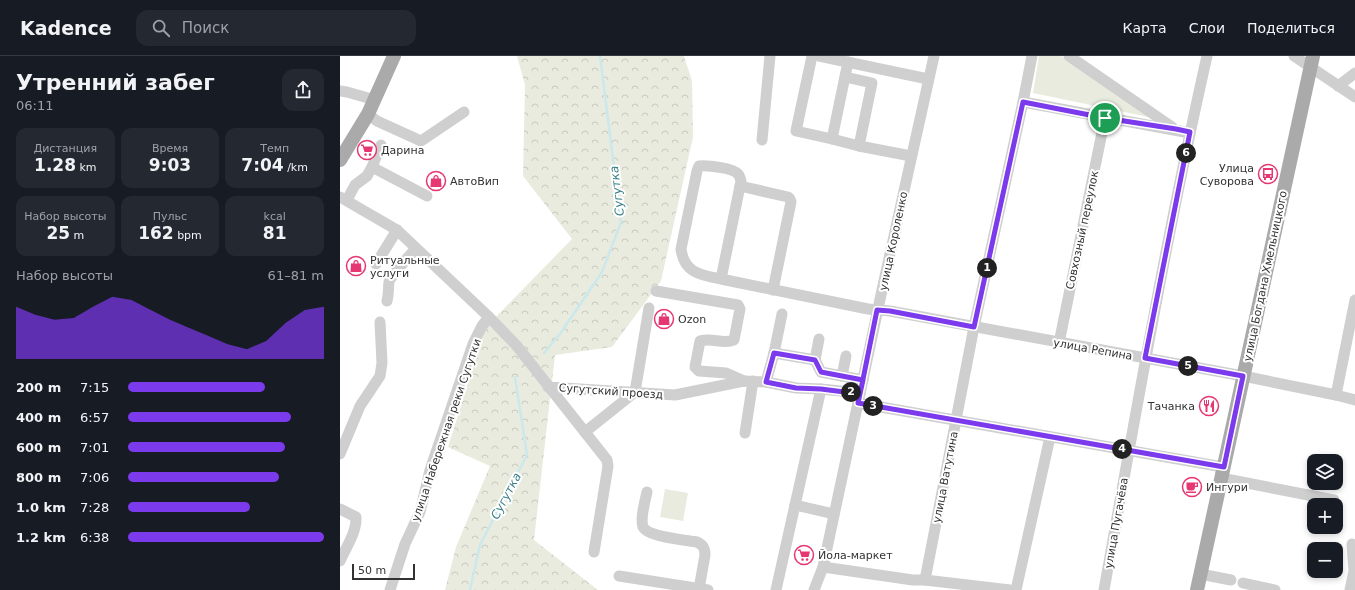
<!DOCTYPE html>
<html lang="ru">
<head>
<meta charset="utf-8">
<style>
	:root { --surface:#171b24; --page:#242831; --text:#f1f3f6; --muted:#9ea1a6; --line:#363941; --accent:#7c3aed }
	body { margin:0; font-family:"DejaVu Sans",sans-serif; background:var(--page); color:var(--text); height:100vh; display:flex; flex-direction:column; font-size:15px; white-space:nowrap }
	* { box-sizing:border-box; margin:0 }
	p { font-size:13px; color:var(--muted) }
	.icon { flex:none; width:22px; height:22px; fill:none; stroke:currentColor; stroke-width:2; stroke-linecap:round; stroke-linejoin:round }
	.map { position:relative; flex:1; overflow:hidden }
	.side { display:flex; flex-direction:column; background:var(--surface); width:340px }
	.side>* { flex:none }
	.tools { position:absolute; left:967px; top:398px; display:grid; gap:8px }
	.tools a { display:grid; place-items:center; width:36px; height:36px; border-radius:8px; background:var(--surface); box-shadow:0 2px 6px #0003; font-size:20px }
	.scale { position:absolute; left:12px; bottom:10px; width:63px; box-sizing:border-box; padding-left:4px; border:2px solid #323232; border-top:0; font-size:11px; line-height:14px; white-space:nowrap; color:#323232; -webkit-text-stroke:3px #fff; paint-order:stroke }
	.pin { position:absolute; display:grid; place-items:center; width:34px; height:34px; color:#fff; margin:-17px; border:2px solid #fff; border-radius:50%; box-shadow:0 1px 4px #0007 }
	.km { position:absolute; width:20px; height:20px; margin:-10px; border-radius:50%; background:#222; color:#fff; font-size:11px; line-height:20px; text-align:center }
	.round { display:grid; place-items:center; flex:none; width:42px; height:42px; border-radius:12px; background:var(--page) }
	.overview { display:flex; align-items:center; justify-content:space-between; height:68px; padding:0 16px }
	h1 { font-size:22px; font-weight:600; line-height:30px }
	.stats { display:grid; grid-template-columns:repeat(3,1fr); gap:6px; height:68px; padding:4px 16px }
	.stats div { display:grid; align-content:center; border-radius:10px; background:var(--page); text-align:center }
	.stats b { font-size:17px; font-weight:600 }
	.stats small { font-size:11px; font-weight:400 }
	.stats p { font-size:11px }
	.chart { height:112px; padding:8px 16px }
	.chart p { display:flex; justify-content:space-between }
	.chart svg { width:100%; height:72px; margin-top:4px; fill:var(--accent); opacity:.7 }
	ul { padding:0 16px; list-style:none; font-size:13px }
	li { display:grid; grid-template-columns:64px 48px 1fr; align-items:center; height:30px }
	li i { height:10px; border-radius:5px; background:var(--accent) }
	header { display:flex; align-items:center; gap:24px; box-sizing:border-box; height:56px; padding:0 20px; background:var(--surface); border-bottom:1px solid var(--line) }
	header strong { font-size:19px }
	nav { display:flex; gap:22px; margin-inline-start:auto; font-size:14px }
	.search { width:280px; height:36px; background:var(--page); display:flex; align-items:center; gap:10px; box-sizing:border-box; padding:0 14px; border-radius:12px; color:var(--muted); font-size:15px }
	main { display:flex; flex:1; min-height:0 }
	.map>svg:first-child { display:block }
	.forest { fill:url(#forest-crowns) }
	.park { fill:#e9ebde }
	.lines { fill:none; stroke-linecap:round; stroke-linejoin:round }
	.stream { stroke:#cbe8ec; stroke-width:2.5 }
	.minor { stroke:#cfcfcf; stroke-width:11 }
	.major { stroke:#aaa; stroke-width:14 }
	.route-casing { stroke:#fff; stroke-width:8 }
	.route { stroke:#7c3aed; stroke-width:5 }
	.labels { text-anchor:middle; stroke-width:4; stroke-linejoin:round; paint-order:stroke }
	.poi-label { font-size:11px; fill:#323232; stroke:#fff; text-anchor:start }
	.street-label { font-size:11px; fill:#323232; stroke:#fff }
	.water-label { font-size:12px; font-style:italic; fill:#3a8089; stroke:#fff }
</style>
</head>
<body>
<header>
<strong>Kadence</strong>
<div class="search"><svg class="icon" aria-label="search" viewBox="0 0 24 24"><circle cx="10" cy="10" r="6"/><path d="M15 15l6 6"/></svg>Поиск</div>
<nav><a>Карта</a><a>Слои</a><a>Поделиться</a></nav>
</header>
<main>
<section class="side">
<div class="overview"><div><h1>Утренний забег</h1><p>06:11</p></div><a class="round"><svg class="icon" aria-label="share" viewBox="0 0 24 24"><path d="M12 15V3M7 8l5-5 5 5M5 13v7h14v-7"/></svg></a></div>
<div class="stats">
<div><p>Дистанция</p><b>1.28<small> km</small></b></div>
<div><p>Время</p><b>9:03</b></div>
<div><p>Темп</p><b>7:04<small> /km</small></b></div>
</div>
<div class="stats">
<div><p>Набор высоты</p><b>25<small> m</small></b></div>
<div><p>Пульс</p><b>162<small> bpm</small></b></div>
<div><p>kcal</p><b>81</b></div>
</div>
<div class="chart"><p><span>Набор высоты</span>61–81 m</p>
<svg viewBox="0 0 160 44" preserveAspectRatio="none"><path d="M0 44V12L10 17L20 20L30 19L40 12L50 6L60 8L70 14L80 20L90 25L100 30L110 35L120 38L130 33L140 22L150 14L160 12V44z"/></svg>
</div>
<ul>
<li><b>200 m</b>7:15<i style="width:70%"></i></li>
<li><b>400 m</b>6:57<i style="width:83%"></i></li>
<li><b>600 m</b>7:01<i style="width:80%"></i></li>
<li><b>800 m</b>7:06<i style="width:77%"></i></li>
<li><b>1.0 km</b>7:28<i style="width:62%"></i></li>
<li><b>1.2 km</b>6:38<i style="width:100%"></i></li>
</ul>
</section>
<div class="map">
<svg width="1015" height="534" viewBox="0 0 1015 534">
	<defs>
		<pattern id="forest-crowns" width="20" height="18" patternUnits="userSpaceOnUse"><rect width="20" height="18" fill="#e9ebde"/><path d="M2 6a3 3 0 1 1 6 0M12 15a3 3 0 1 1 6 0" fill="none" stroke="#c8cabf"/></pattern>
	</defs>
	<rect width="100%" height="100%" fill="#fff"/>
	<!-- forest -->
	<polygon class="forest" points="177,0 344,0 352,25 353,81 321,225 272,291 215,299 194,484 258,534 105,534 116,491 150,410 108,391 146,271 232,183 183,120 185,29"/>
	<!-- park -->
	<g class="park">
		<polygon points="699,0 721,0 818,63 693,37"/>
		<polygon points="325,433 348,437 343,465 320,461"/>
	</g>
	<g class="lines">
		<!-- stream -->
		<g class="stream">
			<polyline points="204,297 220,278 262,216 281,166 260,0"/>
			<polyline points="130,534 140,489 187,399 175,321"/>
		</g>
		<!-- minor -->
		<g class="minor">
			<polyline points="472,0 456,75 492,83 508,6"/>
			<polyline points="479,0 588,23"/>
			<polyline points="729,0 832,71"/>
			<polyline points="954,0 1015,41"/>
			<polyline points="505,21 532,27 519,90 571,100"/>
			<polyline points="998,30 1015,17"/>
			<polyline points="0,35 7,36 35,44"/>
			<polyline points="683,46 850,77"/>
			<polyline points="28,58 37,65 81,85 124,56"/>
			<polyline points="492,83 519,90"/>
			<polyline points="422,84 430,0"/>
			<polyline points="41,89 32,111 87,140"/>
			<polyline points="400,130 448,141 450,143 451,146 433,234"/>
			<polyline points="0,141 57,174 149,261 176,289 267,404 268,410 254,496"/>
			<polyline points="7,144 15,129 27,120 32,111"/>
			<polyline points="36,208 57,174"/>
			<path d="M381 223 401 125C400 122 400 120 398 118 393 112 367 109 359 110L357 115 341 193C344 217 361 219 381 223L528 253 550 255 903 320 996 339 1015 344"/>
			<path d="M316 235 398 249 400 253 394 284C383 289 372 281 360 285L355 311 359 315 386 317 404 325"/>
			<path d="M47 245C49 238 48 233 49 226 50 221 71 198 76 192"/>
			<polyline points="719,287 765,62"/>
			<polyline points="434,297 475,304 481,316 523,324"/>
			<polyline points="475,304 479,283"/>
			<polyline points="502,320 506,300"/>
			<polyline points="426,326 434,297 442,258"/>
			<polyline points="208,331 335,339 404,325 426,326 456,332 481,333 520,337"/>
			<polyline points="996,339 1015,244"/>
			<polyline points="518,347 883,411"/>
			<polyline points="245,376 295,336 309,252"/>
			<polyline points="405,377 413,325"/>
			<polyline points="0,398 20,350 40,320 42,307 40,266"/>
			<polyline points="881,422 994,444"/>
			<path d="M307 436C305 445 300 463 303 471 308 481 346 484 357 486 363 489 365 492 365 499L359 533"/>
			<polyline points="455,449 494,458"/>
			<path d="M0 453 16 461C17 476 6 491 0 505"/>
			<polyline points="483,511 573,524 585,524 670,534"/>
			<polyline points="860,518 891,524"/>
			<polyline points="279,520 368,534"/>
			<polyline points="585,524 634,271 683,46 692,0"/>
			<polyline points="903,527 935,534"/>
			<polyline points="50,534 65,488 80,456 90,414 133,288 142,270 149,261"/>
			<polyline points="436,534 481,333"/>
			<polyline points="474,534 483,511 542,234 594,0"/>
			<polyline points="676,534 710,381"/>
			<path d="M764 534C796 356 827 177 867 0"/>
			<polyline points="1010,534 1014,515 1012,488"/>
		</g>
		<!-- major -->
		<g class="major">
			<polyline points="0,104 28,58 54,0"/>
			<polyline points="857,534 973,0"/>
		</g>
	</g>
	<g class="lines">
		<!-- route casing -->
		<g class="route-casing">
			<polyline id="route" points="765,62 683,46 634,271 550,255 537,254 520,338 481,333 456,332 426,326 434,297 475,304 481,316 523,324 518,347 884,411 903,320 805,302 850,76 836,73 765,62"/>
		</g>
		<!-- route -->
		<use href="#route" class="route"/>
	</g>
	<!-- icons -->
	<defs>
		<g id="supermarket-ring" transform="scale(1)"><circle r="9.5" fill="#fff" stroke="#e63773" stroke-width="1.5"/><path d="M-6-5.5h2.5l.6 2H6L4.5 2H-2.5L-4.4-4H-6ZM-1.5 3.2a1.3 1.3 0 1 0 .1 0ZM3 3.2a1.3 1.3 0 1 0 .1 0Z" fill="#e63773"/></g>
		<g id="bus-ring" transform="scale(1)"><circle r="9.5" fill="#fff" stroke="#e63773" stroke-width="1.5"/><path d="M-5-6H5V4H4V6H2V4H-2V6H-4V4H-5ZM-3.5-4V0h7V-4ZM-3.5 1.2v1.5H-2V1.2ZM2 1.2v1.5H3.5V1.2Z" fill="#e63773"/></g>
		<g id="shop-ring" transform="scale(1)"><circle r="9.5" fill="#fff" stroke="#e63773" stroke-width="1.5"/><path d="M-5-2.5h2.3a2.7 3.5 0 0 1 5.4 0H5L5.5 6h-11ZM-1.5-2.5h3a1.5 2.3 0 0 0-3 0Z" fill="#e63773"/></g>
		<g id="restaurant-ring" transform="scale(1)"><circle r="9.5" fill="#fff" stroke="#e63773" stroke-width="1.5"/><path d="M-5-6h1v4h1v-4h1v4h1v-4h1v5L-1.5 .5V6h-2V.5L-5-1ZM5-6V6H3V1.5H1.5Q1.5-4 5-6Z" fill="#e63773"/></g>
		<g id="cafe-ring" transform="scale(1)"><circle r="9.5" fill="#fff" stroke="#e63773" stroke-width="1.5"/><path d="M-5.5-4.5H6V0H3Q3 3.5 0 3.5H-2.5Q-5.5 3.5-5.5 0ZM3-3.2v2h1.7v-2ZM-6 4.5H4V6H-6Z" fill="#e63773"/></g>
	</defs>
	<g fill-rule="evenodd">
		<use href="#supermarket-ring" x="27" y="94"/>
		<use href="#bus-ring" x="928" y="118"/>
		<use href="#shop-ring" x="96" y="125"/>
		<use href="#shop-ring" x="16" y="210"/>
		<use href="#shop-ring" x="324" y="263"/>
		<use href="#restaurant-ring" x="869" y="350"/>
		<use href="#cafe-ring" x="852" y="431"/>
		<use href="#supermarket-ring" x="464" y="499"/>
	</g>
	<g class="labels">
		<!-- poi labels -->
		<g class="poi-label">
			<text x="41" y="98">Дарина</text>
			<text x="914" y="116" text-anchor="end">Улица<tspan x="914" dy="13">Суворова</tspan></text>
			<text x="110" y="129">АвтоВип</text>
			<text x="30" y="208">Ритуальные<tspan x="30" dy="13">услуги</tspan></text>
			<text x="338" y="267">Ozon</text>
			<text x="855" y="354" text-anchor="end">Тачанка</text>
			<text x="866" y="435">Ингури</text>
			<text x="478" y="503">Йола-маркет</text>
		</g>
		<!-- street labels -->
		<g class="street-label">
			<text transform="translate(742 174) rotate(-78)" y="4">Совхозный переулок</text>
			<text transform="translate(553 185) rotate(-78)" y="4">улица Короленко</text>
			<text transform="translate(925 220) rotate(-78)" y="4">улица Богдана Хмельницкого</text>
			<text transform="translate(753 293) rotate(10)" y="4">улица Репина</text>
			<text transform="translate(271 335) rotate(4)" y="4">Сугутский проезд</text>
			<text transform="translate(106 374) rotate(-71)" y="4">улица Набережная реки Сугутки</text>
			<text transform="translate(605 421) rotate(-79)" y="4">улица Ватутина</text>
			<text transform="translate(776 467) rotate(-80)" y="4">улица Пугачёва</text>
		</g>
		<!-- water labels -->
		<g class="water-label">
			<text transform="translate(277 135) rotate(-97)" y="4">Сугутка</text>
			<text transform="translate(166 440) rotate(-62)" y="4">Сугутка</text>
		</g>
	</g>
</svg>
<div class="tools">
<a><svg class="icon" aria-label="layers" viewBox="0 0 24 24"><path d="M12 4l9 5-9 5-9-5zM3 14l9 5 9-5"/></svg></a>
<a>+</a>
<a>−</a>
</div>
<div class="scale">50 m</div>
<div class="pin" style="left:765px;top:62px;background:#1e9e55"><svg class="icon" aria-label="arrive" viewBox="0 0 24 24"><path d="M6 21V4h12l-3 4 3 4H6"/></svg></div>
<b class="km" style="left:647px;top:212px">1</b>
<b class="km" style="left:511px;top:336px">2</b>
<b class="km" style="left:533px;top:350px">3</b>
<b class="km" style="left:782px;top:393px">4</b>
<b class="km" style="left:848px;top:310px">5</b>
<b class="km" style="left:846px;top:97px">6</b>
</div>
</main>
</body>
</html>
